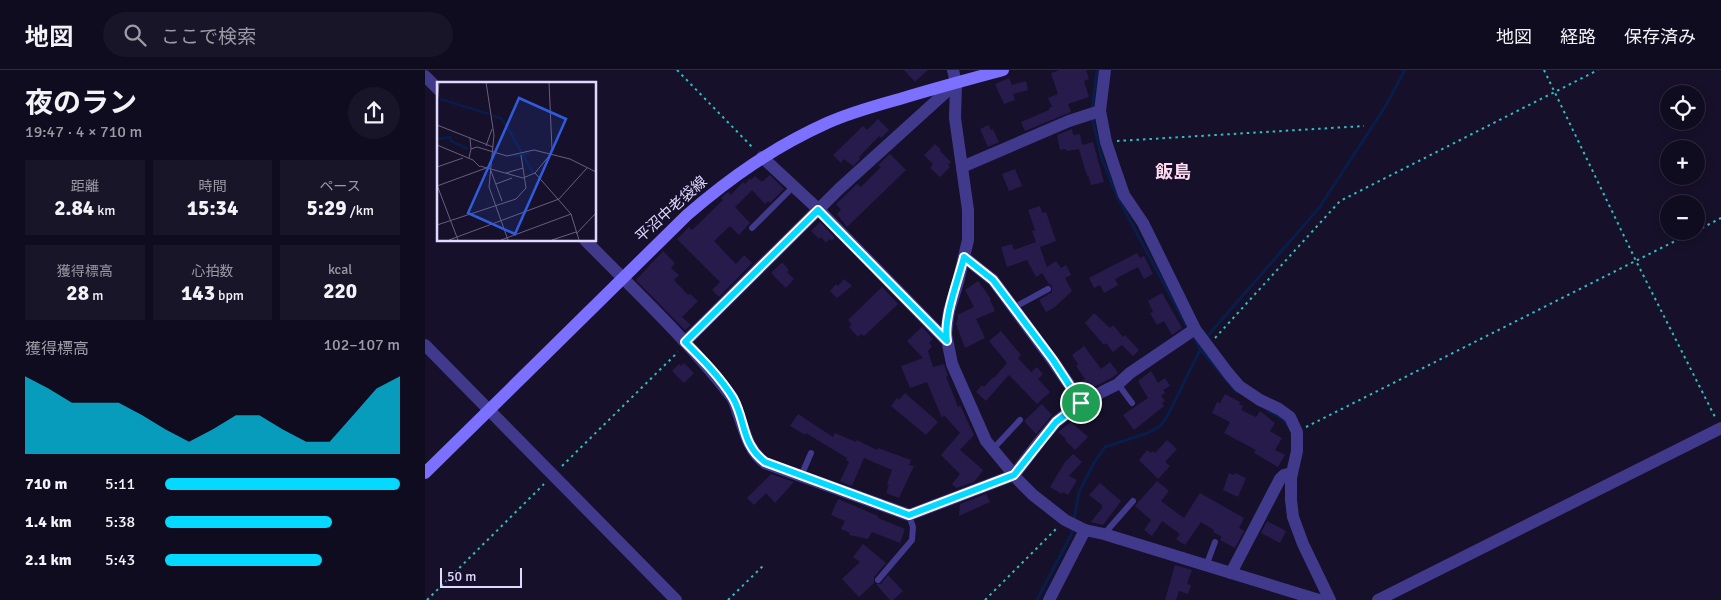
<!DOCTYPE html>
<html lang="ja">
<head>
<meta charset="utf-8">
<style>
	:root { --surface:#100c20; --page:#191529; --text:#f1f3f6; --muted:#9c9ba5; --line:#302c3e; --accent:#05d9ff }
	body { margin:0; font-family:Signika,"Noto Sans JP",sans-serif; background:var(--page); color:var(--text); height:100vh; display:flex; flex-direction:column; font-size:19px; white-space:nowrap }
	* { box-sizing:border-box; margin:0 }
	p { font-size:16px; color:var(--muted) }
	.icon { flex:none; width:28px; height:28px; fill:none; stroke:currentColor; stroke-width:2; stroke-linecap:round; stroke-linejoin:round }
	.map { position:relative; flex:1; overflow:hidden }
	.drawer { display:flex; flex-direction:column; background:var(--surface); width:425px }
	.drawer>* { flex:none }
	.buttons { position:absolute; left:1235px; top:15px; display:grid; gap:10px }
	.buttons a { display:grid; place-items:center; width:45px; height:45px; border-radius:50%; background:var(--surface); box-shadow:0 2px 8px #0003,0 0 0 1px var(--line); font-size:25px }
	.scale { position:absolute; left:15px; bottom:12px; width:82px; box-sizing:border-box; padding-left:5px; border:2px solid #dfd9ff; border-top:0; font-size:14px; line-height:18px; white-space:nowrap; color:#dfd9ff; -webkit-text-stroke:4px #16102a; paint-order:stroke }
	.pin { position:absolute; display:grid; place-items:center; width:42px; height:42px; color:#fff; margin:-21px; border:2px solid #fff; border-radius:50%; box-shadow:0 1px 5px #0007 }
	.round { display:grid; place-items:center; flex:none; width:52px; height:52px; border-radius:26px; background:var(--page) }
	.summary { display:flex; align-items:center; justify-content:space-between; height:85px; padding:0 25px }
	h1 { font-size:28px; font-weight:700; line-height:38px }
	.metrics { display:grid; grid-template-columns:repeat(3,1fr); gap:8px; height:85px; padding:5px 25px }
	.metrics div { display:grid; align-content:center; border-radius:0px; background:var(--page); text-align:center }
	.metrics b { font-size:21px; font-weight:700 }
	.metrics small { font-size:14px; font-weight:400 }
	.metrics p { font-size:14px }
	.chart { height:140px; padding:10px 25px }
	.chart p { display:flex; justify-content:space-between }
	.chart svg { width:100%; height:90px; margin-top:5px; fill:var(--accent); opacity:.7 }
	ul { padding:0 25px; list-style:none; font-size:16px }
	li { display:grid; grid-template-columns:80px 60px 1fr; align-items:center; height:38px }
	li i { height:12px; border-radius:6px; background:var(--accent) }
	header { display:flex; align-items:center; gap:30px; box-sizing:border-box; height:70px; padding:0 25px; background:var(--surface); border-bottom:1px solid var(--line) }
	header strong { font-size:24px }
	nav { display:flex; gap:28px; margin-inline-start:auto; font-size:18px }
	.search { width:350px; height:45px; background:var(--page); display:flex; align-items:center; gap:12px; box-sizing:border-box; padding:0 18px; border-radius:28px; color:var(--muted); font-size:19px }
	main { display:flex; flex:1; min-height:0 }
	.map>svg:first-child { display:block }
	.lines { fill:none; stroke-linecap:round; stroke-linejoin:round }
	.stream { stroke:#091d4a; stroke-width:3 }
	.building { fill:#271b4c }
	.path { stroke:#2cc0bf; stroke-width:2; stroke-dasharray:2.5 4; stroke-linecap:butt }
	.service { stroke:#41398b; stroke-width:6 }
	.minor { stroke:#41398b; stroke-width:12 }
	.secondary { stroke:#7b70ff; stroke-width:12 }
	.route-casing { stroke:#fff; stroke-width:10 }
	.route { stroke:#05d9ff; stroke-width:6 }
	.labels { text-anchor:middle; stroke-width:4.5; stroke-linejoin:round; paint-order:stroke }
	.street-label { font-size:15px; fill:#dfd9ff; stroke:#16102a }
	.quarter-label { font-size:18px; font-weight:bold; fill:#ffdbf0; stroke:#16102a }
	.inset-river { fill:none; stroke:#091d4a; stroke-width:2.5 }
	.inset-road { fill:none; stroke:#66607f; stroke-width:1 }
	.view { fill:#305cdc; fill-opacity:0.15; stroke:#305cdc; stroke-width:2.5 }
	.inset-edge { fill:none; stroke:#dfd9ff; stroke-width:2.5 }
</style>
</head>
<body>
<header>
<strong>地図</strong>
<div class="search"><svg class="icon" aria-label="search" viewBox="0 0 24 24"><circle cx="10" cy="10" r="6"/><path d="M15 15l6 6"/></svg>ここで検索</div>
<nav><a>地図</a><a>経路</a><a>保存済み</a></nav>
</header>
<main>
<section class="drawer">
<div class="summary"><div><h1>夜のラン</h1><p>19:47 · 4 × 710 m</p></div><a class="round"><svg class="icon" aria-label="share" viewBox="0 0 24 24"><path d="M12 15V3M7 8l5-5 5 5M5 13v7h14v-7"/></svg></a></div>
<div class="metrics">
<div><p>距離</p><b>2.84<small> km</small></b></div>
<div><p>時間</p><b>15:34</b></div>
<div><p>ペース</p><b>5:29<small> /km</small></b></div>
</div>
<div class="metrics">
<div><p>獲得標高</p><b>28<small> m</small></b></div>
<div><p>心拍数</p><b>143<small> bpm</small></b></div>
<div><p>kcal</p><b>220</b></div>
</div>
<div class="chart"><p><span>獲得標高</span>102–107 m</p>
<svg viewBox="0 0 160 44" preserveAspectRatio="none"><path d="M0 44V6L10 12L20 19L30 19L40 19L50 25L60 32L70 38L80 32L90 25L100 25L110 32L120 38L130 38L140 25L150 12L160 6V44z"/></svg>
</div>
<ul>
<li><b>710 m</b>5:11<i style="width:100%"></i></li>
<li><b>1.4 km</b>5:38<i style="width:71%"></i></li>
<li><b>2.1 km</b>5:43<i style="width:67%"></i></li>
</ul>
</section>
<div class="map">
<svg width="1296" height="530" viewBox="0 0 1296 530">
	<rect width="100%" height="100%" fill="#16102a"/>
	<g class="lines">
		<!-- stream -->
		<g class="stream">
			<polyline points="667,39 672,0"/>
			<polyline points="667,48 677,89 692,126 761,255"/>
			<polyline points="768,266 775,279 812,322"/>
			<polyline points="782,268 786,262 894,138 960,37 980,0"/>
			<polyline points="843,341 858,349 863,356"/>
			<polyline points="649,450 654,422 669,393 680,377 723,363 735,356 742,347 777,276"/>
			<polyline points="612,530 646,465 648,457"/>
		</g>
	</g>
	<!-- building -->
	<g class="building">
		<polygon points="479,0 503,0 490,12"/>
		<polygon points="635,0 661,0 664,9 659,11 664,27 643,34 646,42 600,61 596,52 624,40 624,38 627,37 623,28 633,24 626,3"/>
		<polygon points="584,8 587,15 601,11 603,20 588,24 590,30 579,34 570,14"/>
		<polygon points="453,49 464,60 456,68 454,66 434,87 435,89 428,96 419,89 416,93 408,85 438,56 442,60"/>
		<polygon points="564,55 566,60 568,59 574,72 563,77 555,59"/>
		<polygon points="647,59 648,65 655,64 657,75 668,72 679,112 666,115 663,105 662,106 654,79 642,81 641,79 635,80 632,65"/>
		<polygon points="510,74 516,80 515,81 526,92 523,95 525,97 515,107 505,98 508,94 499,85"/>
		<polygon points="465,84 481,100 422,157 412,144 416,140 411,134 432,114 436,117 456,97 453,95"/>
		<polygon points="590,99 597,116 584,121 577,104"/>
		<polygon points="345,105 359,119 345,133 343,131 340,134 327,120 310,137 325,153 314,165 305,156 289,171 311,194 319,185 327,193 294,227 287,220 295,212 252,169 264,157 267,160 298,130 296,128 303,122 306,125 318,112 320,114 325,108 326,110 330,106 337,112"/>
		<polygon points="615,136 617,143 621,142 631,171 615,177 622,197 631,191 636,198 641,195 646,205 640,208 647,221 630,237 621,242 614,230 627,222 627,216 624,214 617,203 611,207 602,190 582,197 576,177 587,174 589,180 611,172 607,161 610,160 603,140"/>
		<polygon points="395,152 410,168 407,171 404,169 401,173 396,167 394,169 386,161"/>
		<polygon points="238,181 250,193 246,198 254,205 249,210 263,225 265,224 273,231 257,247 266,255 260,260 211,210"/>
		<polygon points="712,183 715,188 719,186 728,204 719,209 713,197 690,209 693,215 679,223 675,215 669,218 664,208"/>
		<polygon points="358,193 364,200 362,202 369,209 361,218 346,203 355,194"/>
		<polygon points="419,209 427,216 412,228 405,221 411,214 413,216"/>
		<polygon points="553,211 566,229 565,230 570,241 551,249 560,268 540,278 531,254 533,248 532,245 549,237 540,220"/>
		<polygon points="457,217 473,234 439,266 436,264 433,267 424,257 427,254 423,250"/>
		<polygon points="737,223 757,258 747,265 739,251 732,255 725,243 728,242 723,231"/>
		<polygon points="669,243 685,258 688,255 698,267 700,265 714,280 708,286 697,275 688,282 681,273 679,275 660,253"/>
		<polygon points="497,257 508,269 504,273 507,276 503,281 508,297 519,294 523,306 521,306 533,337 535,335 549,365 535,380 558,400 549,412 531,418 527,414 535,404 516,385 535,363 519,345 517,348 502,312 485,318 476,296 498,288 482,271"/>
		<polygon points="576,261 596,285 593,288 606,302 612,297 618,304 613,309 625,322 612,334 584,305 561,331 551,322 557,315 559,317 568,307 569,308 582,293 564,271"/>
		<polygon points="659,276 676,299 685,292 693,303 688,307 661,321 655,312 660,309 651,296 653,294 647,285"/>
		<polygon points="259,293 269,303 259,313 247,301 254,294 256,296"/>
		<polygon points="726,301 733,313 740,308 745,316 738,320 740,323 736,326 740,331 737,333 739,336 709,360 698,345 723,328 713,311"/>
		<polygon points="480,323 513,352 501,365 466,336 472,328 474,330"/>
		<polygon points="800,324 815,332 814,334 818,336 816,340 831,347 835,341 850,353 845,361 857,368 850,380 860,385 853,397 829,383 831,380 799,363 805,352 787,343 792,332 795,333"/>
		<polygon points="617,334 627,345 611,364 600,352 600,350"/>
		<polygon points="373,344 408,367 410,363 431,372 432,370 452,380 453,378 486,390 484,395 489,396 474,428 461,423 464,415 462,414 467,400 439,388 427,416 415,411 424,392 421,390 422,388 381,363 380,365 365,356"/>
		<polygon points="646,352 663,367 650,380 640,370 641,369 633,362"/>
		<polygon points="742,370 752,379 740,392 745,396 733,409 714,390 722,380 726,383 728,381 730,383"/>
		<polygon points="648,384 657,392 644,406 652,410 643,425 638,422 637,424 625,417 640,392"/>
		<polygon points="804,403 809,405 810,403 821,408 813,427 798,420"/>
		<polygon points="346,404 369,412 350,433 341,423 329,435 322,428"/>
		<polygon points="732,411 744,421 736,431 759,448 775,423 819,448 814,458 819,461 810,478 795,470 797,467 788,462 789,460 776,452 760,475 751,469 755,464 737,451 727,466 719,460 726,450 710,436"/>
		<polygon points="675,413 696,431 678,455 666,452 677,438 677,435 664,425"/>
		<polygon points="561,424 565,432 534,446 535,434"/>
		<polygon points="413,429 453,446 453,448 480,459 475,473 447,462 443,469 424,465 425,463 416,459 420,451 406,445"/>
		<polygon points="842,451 861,461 855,473 836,463"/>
		<polygon points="438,474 461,493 449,507 449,513 434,527 417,509 435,492 428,487"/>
		<polygon points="750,495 767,500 762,514 766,515 763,524 754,521 751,530 740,530"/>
		<polygon points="463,505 478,521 468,530 465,530 451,514 456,514"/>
	</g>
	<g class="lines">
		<!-- path -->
		<g class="path">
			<polyline points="252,0 329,79"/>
			<polyline points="1119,0 1211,191 1290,347"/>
			<polyline points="692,71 939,56"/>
			<polyline points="1271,161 1296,148"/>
			<polyline points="790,268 915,131 1173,0"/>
			<polyline points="881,357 1270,161"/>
			<polyline points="137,396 253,282"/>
			<polyline points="2,530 119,414"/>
			<polyline points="303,530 340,494"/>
			<polyline points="560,530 633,457"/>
		</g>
		<!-- service -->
		<g class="service">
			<polyline points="327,158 369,116"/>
			<polyline points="588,238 623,219"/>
			<polyline points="693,314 707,333"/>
			<polyline points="568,379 595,350"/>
			<polyline points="376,406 386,383"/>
			<polyline points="679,464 708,431"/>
			<polyline points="781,496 790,472"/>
			<polyline points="453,510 487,470 488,457 484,445"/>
		</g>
		<!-- minor -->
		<g class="minor">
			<polyline points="528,0 531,13 530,48 543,140 543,170 533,212 524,241 521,264 527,294 561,371 594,411 608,425 640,450 660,460 679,464 894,530"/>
			<polyline points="680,0 675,41 681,72 689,96 699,125 718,153 770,259 803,303 814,316 835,330 854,339 865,347 872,362 872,381 866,408 866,430 868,447 878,474 905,530"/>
			<polyline points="0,6 14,20"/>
			<polyline points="337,87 393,139 522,271"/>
			<polyline points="537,97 644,51 675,41"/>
			<path d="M160 170C210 221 262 269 306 326 310 331 311 337 313 343 320 362 323 380 340 393L484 445 589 405 615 371 631 352 646 340 661 330 693 314 705 303 770 259"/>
			<polyline points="539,187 568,210 628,291 657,333"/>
			<polyline points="260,272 414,119 531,13"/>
			<polyline points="0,275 251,530"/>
			<polyline points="806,503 855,409 859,405 867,403"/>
			<polyline points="624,530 660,460"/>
			<polyline points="953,530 1296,358"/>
		</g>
		<!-- secondary -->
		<path class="secondary" d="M0 403 262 145C306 107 349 77 402 53 426 42 453 35 478 28 511 18 545 9 578 0"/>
	</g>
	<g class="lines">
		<!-- route casing -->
		<g class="route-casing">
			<path id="route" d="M393 140 522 271C518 248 533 211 539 187L568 210 628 290 656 333 631 352 589 405 484 445 340 392C316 374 321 351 308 328 295 307 277 289 260 272Z"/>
		</g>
		<!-- route -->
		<use href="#route" class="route"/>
	</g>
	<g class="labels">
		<!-- street labels -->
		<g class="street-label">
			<text transform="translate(246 139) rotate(-42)" y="5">平沼中老袋線</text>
		</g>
		<!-- quarter labels -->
		<g class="quarter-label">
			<text x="748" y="108">飯島</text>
		</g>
	</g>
	<!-- overview -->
	<g transform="translate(12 12)">
		<rect width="159" height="159" fill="#16102a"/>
		<path class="inset-river" d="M3 17 52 32M56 34 64 36 72 48 96 91M0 57 13 55 14 59 31 67M78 74 93 71"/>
		<path class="inset-road" d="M49 0 57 53 52 105 71 158M0 24 2 0M0 43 33 56 34 67M33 56 56 65M0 63 36 78 43 85M49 64 55 47M32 76 34 67 40 65 70 74 97 68 133 77 159 90M43 84 86 96 98 91 112 74 115 67 112 0M0 85 26 76M54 89 65 119M69 91 86 86M98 91 134 132 142 158M59 102 75 96M0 103 21 158M0 104 52 85M0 143 79 117 89 106 84 73M139 152 159 131M12 158 122 117 150 86M64 158 134 132M115 158 139 150"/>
		<path class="view" d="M82 16 129 37 78 152 31 131Z"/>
		<rect width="159" height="159" class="inset-edge"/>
	</g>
</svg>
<div class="buttons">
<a><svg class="icon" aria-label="locate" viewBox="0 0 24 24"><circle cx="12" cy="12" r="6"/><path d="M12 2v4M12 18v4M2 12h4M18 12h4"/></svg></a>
<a>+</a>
<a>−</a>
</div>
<div class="scale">50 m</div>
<div class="pin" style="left:656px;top:333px;background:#1e9e55"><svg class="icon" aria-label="arrive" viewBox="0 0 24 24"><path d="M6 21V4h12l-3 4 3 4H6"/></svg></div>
</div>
</main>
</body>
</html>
